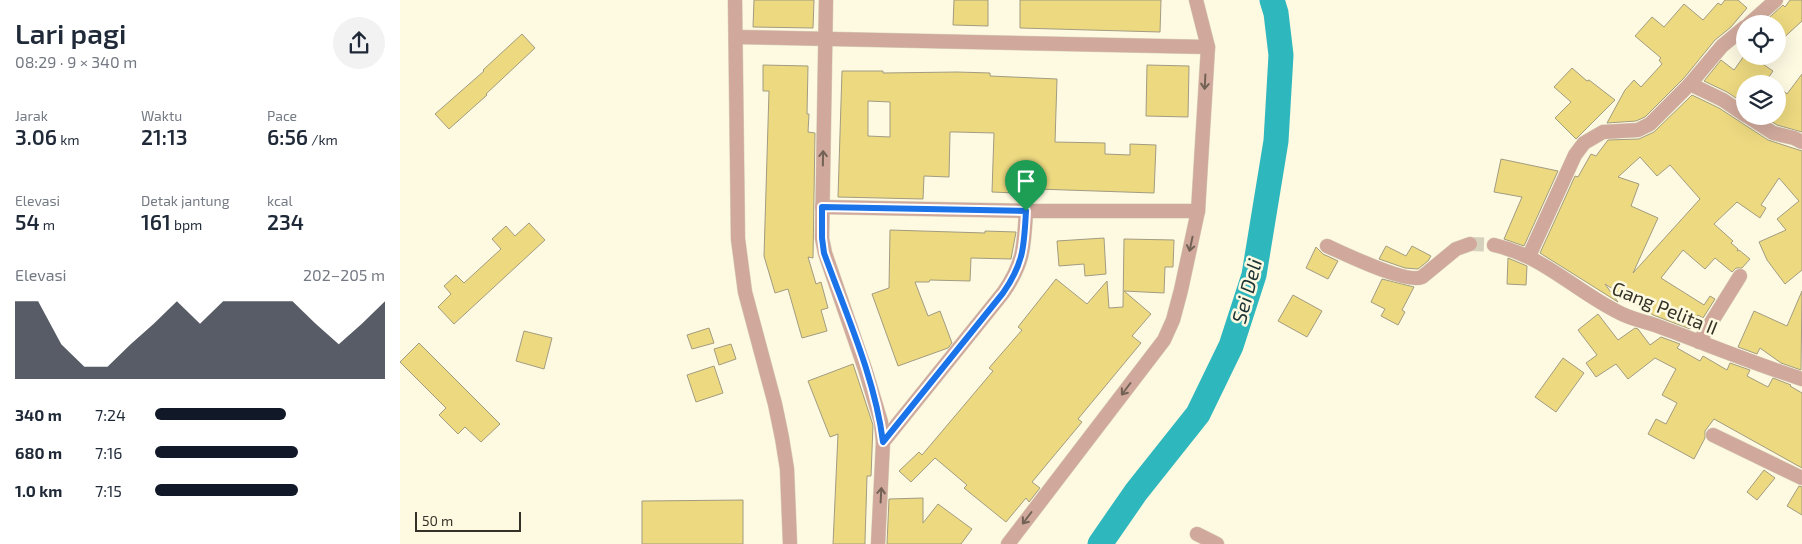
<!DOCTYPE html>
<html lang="id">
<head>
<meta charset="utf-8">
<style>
	:root { --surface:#fff; --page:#f2f2f3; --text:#1f2937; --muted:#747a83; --accent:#111827 }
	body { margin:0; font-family:"Exo 2",sans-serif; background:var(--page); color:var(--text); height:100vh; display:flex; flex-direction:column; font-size:19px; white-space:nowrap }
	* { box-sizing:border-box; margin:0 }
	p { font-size:16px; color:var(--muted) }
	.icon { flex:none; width:28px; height:28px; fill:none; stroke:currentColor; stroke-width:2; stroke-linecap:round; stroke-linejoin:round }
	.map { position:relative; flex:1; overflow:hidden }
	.sheet { display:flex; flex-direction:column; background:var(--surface); width:400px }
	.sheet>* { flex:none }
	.buttons { position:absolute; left:1336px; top:15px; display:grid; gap:10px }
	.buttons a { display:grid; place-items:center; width:50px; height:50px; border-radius:50%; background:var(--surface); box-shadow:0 5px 20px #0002; font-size:25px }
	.scale { position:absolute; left:15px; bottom:12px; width:106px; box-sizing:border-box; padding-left:5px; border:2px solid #343226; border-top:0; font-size:14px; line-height:18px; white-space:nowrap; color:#343226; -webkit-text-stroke:4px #fef9e1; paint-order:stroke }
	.pin { position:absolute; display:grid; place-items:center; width:42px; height:42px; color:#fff; margin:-51px -21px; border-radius:50% 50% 50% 0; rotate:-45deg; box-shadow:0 0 5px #0007 }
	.pin .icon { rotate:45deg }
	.round { display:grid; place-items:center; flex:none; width:52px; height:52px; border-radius:26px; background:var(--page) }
	.head { display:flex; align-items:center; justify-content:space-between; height:85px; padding:0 15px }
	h1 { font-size:28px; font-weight:600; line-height:38px }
	.metrics { display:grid; grid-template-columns:repeat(3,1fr); gap:8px; height:85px; padding:5px 15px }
	.metrics div { display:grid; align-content:center }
	.metrics b { font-size:21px; font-weight:600 }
	.metrics small { font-size:14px; font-weight:400 }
	.metrics p { font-size:14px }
	.chart { height:140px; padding:10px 15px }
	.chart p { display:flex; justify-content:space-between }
	.chart svg { width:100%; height:90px; margin-top:5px; fill:var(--accent); opacity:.7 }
	ul { padding:0 15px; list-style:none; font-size:16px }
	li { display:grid; grid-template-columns:80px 60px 1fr; align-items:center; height:38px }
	li i { height:12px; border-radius:6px; background:var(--accent) }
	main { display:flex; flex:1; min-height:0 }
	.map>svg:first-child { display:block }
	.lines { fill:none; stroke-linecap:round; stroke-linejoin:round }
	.river { stroke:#2fb7be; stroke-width:25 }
	.building { fill:#edd980; stroke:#a29c81; fill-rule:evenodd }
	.street-tunnel { stroke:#d6d1bc; stroke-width:14; stroke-dasharray:14 7; stroke-linecap:butt }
	.street-casing { stroke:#dad5bf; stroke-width:15 }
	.street { stroke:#d0a99c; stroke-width:14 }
	.oneway { stroke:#726255 }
	.route-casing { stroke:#fff; stroke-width:10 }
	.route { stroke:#1a73e8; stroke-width:6 }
	.labels { text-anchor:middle; stroke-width:5; stroke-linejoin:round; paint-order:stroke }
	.street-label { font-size:19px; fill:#343226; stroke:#fef9e1 }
	.water-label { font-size:20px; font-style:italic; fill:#1c3233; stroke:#fef9e1 }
</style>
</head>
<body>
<main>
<section class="sheet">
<div class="head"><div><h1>Lari pagi</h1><p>08:29 · 9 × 340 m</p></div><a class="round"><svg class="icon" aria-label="share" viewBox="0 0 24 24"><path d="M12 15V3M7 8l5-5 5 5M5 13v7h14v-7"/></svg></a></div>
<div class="metrics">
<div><p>Jarak</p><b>3.06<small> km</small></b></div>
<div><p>Waktu</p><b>21:13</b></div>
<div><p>Pace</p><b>6:56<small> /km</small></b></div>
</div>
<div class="metrics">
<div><p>Elevasi</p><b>54<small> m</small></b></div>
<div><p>Detak jantung</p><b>161<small> bpm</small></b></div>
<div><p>kcal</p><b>234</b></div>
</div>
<div class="chart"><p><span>Elevasi</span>202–205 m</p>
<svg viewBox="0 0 160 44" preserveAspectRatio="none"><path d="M0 44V6L10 6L20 27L30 38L40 38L50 27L60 17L70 6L80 17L90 6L100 6L110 6L120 6L130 17L140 27L150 17L160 6V44z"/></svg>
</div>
<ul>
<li><b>340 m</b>7:24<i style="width:57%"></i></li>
<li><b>680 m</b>7:16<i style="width:62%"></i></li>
<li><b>1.0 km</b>7:15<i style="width:62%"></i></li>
</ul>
</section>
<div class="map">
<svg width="1402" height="544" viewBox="0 0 1402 544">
	<rect width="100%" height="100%" fill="#fef9e1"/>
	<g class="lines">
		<!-- river -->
		<polyline class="river" points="700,544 736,492 798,414 831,346 854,275 876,141 881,55 876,13 872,0"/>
	</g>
	<!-- building -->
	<g class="building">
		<polygon points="354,0 414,0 413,28 353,27"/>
		<polygon points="554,0 588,0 588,26 553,25"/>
		<polygon points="620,0 761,0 760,32 620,28"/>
		<polygon points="1325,0 1338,0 1347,8 1331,27 1315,40 1284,78 1245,117 1236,121 1207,123 1225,90 1234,80 1241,87 1262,64 1259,60 1261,58 1235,36 1252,17 1264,27 1284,4 1303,20 1318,3 1321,5"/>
		<polygon points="1390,0 1402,0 1402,21 1378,43 1378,24 1362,24 1383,5 1385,7"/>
		<polygon points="122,34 135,48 86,94 87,95 49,129 35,114 84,71 83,70"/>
		<polygon points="1344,56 1351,56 1373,71 1364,84 1345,84 1345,104 1327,92 1304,81 1321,60 1334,70"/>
		<polygon points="363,65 408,66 407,114 409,114 408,132 415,133 413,258 408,257 416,284 421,282 428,308 421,310 427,331 402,338 388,289 375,293 364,256 369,91 363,91"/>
		<polygon points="747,65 789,66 788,117 746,116"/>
		<polygon points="1172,68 1187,81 1189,80 1215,100 1176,139 1155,118 1171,102 1154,87"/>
		<path d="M442 71H483V73L557 72 590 73V76L657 79 655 142 705 143V154L730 155V144L756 145 754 193 637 189V194L592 192 594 133 556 132H550L549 177 524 176 523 199 438 197ZM468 101 490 102V137L468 136Z"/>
		<polygon points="1402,74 1402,132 1377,125 1363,116 1378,116 1378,86 1387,94"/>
		<path d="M1292 95 1319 108 1368 140 1402 151V270L1385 284 1367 260 1359 242 1386 230 1377 219 1399 201 1379 178 1361 205 1366 208 1360 218 1337 202 1314 224 1333 241 1331 243 1338 249 1337 251 1339 250 1350 259 1342 268H1336L1332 272 1315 258 1305 269 1283 250 1261 278 1304 305 1310 296 1315 299 1303 318 1298 315 1290 329 1253 315 1205 284 1218 302 1140 253 1175 176 1178 177 1191 154 1196 156 1208 140 1239 139 1254 132ZM1240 157 1257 176 1270 165 1300 199 1233 273 1258 218 1231 206 1239 184 1218 177Z"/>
		<polygon points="1101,159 1158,171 1124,246 1104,239 1122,197 1094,192"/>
		<polygon points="129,223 145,240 54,324 38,307 51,294 44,286 56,275 64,283 101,249 92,239 106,226 115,236"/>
		<polygon points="490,230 585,233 585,231 616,232 611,259 571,258 570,281 530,280 529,282 515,282 528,316 540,311 552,343 548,348 498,366 472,294 489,288"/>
		<polygon points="704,238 706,274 685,276 684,264 659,266 657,241"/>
		<polygon points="724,239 774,240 773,267 765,267 764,293 724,291 751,314 732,336 741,343 678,419 682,422 632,482 640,488 629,502 626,498 606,522 564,488 567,485 535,458 511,482 499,471 519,452 522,455 593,371 589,368 622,330 618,327 656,279 687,304 707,281 709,308 723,307"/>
		<polygon points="986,246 1006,256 1012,246 1031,256 1028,261 1018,269 1005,268 979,259"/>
		<polygon points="916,247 923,254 938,261 928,279 906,268"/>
		<polygon points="1108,258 1127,266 1126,285 1107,284"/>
		<polygon points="982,279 1014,287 1002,310 1005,312 998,325 981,316 985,309 971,302"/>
		<polygon points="1402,291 1401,370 1381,363 1360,348 1357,354 1338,347 1354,311 1387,326"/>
		<polygon points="893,295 922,311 907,337 878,321"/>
		<polygon points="1198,314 1218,340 1235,328 1238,329 1250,345 1261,337 1280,344 1277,348 1300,361 1303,356 1327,370 1330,363 1350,370 1347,376 1368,387 1373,378 1391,385 1390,386 1402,393 1402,468 1314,419 1305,431 1305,438 1294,459 1248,434 1256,419 1266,424 1277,403 1262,395 1276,369 1255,358 1228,379 1216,364 1196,377 1186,363 1197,355 1178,330"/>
		<polygon points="309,328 314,343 292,349 287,335"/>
		<polygon points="124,331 152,338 144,369 116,361"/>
		<polygon points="19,343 100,424 81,442 65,427 58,434 39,415 46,408 0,362"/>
		<polygon points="331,344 336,359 319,365 314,349"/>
		<polygon points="1163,358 1184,373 1156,412 1135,397"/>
		<polygon points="453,364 473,425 471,476 467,476 465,541 465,544 433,544 438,434 430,437 408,381"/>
		<polygon points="314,366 323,393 296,402 287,375"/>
		<polygon points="1364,470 1375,478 1357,500 1347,492"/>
		<polygon points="1399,486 1402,487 1402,515 1387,506"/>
		<polygon points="523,498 523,523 538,504 572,529 561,544 487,544 489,499"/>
		<polygon points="343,500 343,544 242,544 242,501"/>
	</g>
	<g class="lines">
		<!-- street-tunnel -->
		<polyline class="street-tunnel" points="1070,244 1094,245"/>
		<!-- street casing -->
		<g class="street-casing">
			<g id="street">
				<polyline points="335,0 338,239 345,292 375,404 382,438 387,469 390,544"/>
				<polyline points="426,0 422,238 425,253 465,369 481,422 483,442 478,544"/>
				<polyline points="1349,24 1376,0"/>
				<polyline points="336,37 808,47"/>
				<polyline points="1290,84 1323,100 1345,115"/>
				<polyline points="1347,116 1373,133 1394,138 1402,142"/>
				<polyline points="422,207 626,211 798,211"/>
				<path d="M1094 245C1144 256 1175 291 1220 313 1233 320 1249 322 1263 328 1309 345 1355 364 1402 379"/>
				<path d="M927 246C945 254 1006 284 1022 277L1056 249 1070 244"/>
				<polyline points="1129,256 1175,155 1184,143 1203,132 1238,130 1250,124 1290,84 1322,46 1345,27"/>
				<polyline points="1299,342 1340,276"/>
				<polyline points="1313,435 1402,478"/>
				<path d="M483 442 603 293C624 263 624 246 626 211"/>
				<polyline points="797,534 817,544"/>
				<polyline points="608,544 764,340 773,320 781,290 798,211 808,47 796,0"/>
			</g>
		</g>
		<!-- street -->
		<use href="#street" class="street"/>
	</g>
	<!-- one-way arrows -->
	<defs><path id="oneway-shaft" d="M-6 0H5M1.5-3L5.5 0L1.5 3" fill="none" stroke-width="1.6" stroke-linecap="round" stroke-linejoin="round" transform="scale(1.25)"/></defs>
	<g class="oneway">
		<use href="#oneway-shaft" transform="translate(805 82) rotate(93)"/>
		<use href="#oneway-shaft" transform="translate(423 158) rotate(-89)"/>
		<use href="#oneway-shaft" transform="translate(791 244) rotate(102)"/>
		<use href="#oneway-shaft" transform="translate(726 389) rotate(127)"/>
		<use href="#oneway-shaft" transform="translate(481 495) rotate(-87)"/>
		<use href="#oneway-shaft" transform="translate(627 518) rotate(127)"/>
	</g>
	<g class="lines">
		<!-- route casing -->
		<g class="route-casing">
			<path id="route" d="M422 207 626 211C624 246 624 263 603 293L483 442C475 378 446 314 424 253L422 238Z"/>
		</g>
		<!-- route -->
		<use href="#route" class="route"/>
	</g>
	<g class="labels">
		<!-- street labels -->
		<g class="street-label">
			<text transform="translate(1265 308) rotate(22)" y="7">Gang Pelita II</text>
		</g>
		<!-- water labels -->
		<g class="water-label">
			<text transform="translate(847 291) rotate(-75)" y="7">Sei Deli</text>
		</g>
	</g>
</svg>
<div class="buttons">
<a><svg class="icon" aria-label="locate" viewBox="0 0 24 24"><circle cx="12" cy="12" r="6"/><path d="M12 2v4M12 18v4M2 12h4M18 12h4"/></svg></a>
<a><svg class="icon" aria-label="layers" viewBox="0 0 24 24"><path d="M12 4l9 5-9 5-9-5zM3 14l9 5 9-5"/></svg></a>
</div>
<div class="scale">50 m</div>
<div class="pin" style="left:626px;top:211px;background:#1e9e55"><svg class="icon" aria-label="arrive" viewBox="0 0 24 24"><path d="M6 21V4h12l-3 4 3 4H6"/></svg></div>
</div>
</main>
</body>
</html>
